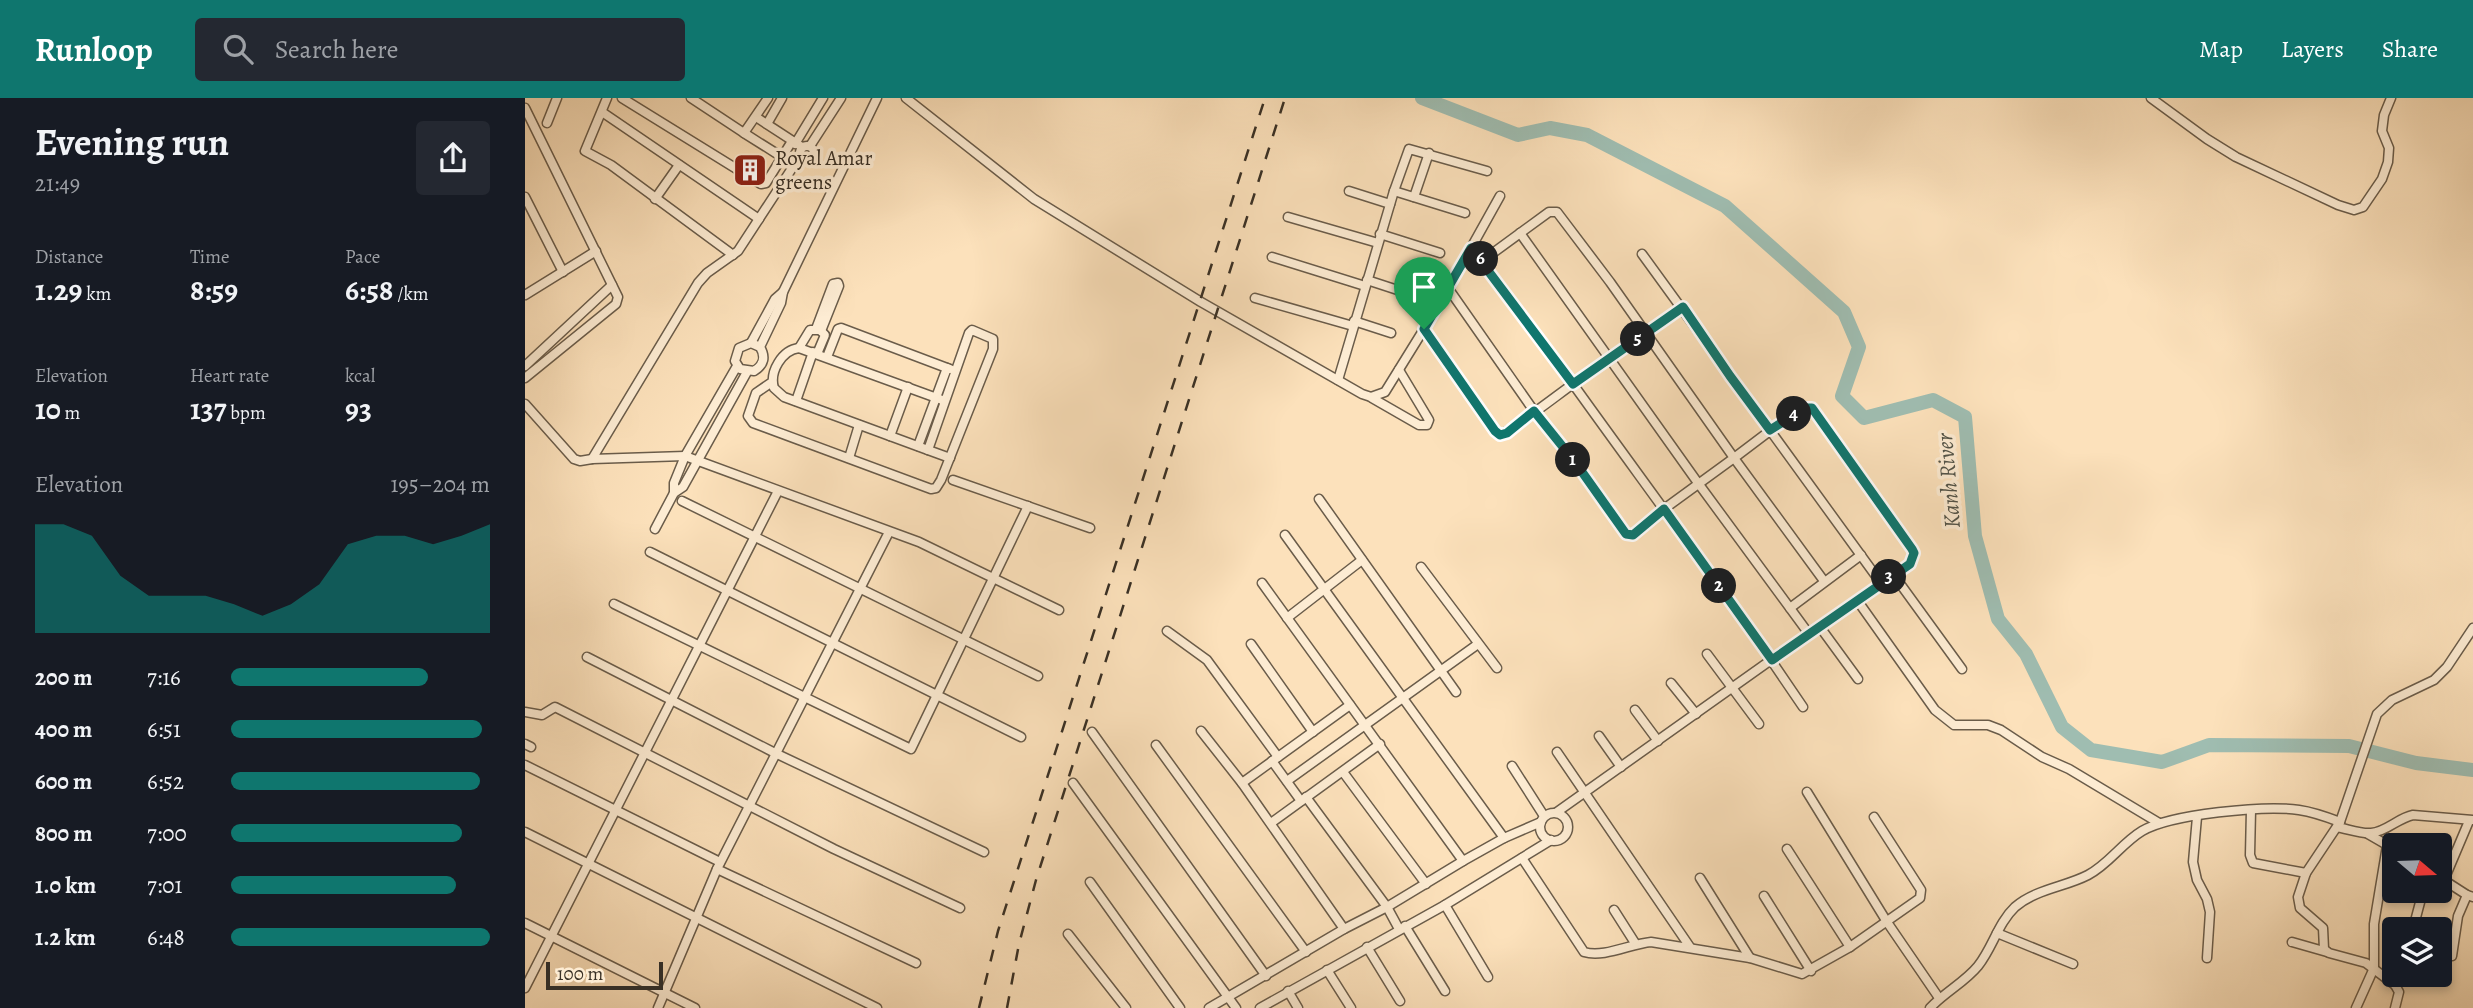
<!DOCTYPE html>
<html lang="en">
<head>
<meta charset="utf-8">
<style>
	:root { --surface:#171b24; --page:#242831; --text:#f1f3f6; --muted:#9ea1a6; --accent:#0f766e }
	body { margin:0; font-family:Alegreya,serif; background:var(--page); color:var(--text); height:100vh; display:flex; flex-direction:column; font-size:26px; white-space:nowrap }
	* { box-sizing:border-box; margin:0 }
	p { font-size:23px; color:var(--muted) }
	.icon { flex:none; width:38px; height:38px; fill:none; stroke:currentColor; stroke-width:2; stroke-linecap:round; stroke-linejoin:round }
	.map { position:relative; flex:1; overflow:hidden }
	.panel { display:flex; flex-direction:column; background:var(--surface); width:525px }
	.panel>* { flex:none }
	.needle { width:46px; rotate:109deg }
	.buttons { position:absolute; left:1857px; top:735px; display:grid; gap:14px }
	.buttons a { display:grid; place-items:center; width:70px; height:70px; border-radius:7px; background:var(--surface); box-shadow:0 4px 10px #0003; font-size:35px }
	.scale { position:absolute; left:21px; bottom:18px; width:117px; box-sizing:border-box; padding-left:7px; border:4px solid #393025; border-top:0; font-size:19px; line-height:24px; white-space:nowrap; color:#393025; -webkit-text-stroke:5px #fdecd3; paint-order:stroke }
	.pin { position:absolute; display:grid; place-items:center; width:60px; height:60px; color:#fff; margin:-72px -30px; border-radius:50% 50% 50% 0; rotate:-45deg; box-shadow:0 0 7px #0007 }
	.pin .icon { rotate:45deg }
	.km { position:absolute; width:35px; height:35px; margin:-18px; border-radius:50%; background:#222; color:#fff; font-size:19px; line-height:35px; text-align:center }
	.round { display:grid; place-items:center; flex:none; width:74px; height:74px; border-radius:7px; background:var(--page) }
	.overview { display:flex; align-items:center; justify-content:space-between; height:119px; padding:0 35px }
	h1 { font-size:38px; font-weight:600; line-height:52px }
	.figures { display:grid; grid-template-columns:repeat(3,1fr); gap:10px; height:119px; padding:7px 35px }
	.figures div { display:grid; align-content:center }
	.figures b { font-size:30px; font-weight:600 }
	.figures small { font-size:19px; font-weight:400 }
	.figures p { font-size:19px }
	.chart { height:196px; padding:14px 35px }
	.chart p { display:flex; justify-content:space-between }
	.chart svg { width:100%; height:126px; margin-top:7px; fill:var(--accent); opacity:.7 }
	ul { padding:0 35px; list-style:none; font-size:23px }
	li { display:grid; grid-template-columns:112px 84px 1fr; align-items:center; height:52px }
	li i { height:18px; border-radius:9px; background:var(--accent) }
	header { display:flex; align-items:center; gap:42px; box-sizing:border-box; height:98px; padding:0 35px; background:var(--accent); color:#fff }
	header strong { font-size:33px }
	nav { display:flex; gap:38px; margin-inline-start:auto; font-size:24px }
	.search { width:490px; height:63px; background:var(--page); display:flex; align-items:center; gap:18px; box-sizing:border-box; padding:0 24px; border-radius:7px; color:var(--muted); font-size:26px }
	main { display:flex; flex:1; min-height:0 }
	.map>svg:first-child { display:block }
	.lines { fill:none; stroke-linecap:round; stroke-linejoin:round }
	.river { stroke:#9fbdb1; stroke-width:14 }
	.minor-casing { stroke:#6a5c4a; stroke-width:11 }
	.minor { stroke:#fdecd3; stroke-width:8 }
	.rail { stroke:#393025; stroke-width:2.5; stroke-dasharray:12 12; stroke-linecap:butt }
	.route-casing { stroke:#fff; stroke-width:14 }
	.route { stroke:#0f766e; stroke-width:9 }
	.labels { text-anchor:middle; stroke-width:7; stroke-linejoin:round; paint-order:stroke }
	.poi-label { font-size:21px; fill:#393025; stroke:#fdecd3; text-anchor:start }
	.water-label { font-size:23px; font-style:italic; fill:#525348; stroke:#fdecd3 }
</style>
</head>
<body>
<header>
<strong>Runloop</strong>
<div class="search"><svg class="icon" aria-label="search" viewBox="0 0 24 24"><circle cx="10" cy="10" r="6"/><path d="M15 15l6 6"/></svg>Search here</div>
<nav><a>Map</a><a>Layers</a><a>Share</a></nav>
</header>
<main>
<section class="panel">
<div class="overview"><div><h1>Evening run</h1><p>21:49</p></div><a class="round"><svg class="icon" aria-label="share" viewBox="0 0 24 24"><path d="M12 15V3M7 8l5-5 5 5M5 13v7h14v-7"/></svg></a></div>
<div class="figures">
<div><p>Distance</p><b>1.29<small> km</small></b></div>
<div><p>Time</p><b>8:59</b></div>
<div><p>Pace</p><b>6:58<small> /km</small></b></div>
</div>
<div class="figures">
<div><p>Elevation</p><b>10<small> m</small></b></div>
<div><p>Heart rate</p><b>137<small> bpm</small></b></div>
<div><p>kcal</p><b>93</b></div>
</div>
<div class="chart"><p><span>Elevation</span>195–204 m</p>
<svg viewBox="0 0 160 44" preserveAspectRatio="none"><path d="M0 44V6L10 6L20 10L30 24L40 31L50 31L60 31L70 34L80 38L90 34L100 27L110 13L120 10L130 10L140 13L150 10L160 6V44z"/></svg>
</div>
<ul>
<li><b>200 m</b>7:16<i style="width:76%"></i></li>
<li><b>400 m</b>6:51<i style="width:97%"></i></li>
<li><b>600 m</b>6:52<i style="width:96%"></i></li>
<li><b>800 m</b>7:00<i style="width:89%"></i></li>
<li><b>1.0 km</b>7:01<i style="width:87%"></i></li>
<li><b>1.2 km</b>6:48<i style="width:100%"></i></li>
</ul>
</section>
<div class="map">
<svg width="1948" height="910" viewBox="0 0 1948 910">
	<rect width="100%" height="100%" fill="#fce1bb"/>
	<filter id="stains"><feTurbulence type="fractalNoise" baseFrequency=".00286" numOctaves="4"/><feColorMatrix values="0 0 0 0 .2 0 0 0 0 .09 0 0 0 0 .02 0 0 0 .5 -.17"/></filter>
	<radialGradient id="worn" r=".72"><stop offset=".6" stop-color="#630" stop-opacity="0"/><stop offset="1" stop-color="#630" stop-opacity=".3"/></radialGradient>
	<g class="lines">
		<!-- river -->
		<polyline class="river" points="897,0 993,37 1025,30 1062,37 1200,108 1319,214 1334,249 1317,298 1339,320 1408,302 1440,319 1450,438 1473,521 1501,556 1537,629 1566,652 1637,664 1684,647 1824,648 1891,665 1948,672"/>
		<!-- minor casing -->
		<g class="minor-casing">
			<g id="minor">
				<polyline points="82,0 60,53 86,67 208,157"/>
				<polyline points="97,0 236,86 241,85 267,43"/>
				<polyline points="166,0 219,35 243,0"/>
				<polyline points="381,0 509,101 676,204 837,296 846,299 860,294 899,231"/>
				<polyline points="1626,0 1682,41 1711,59 1813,107 1829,112 1838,109 1857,81 1863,64 1864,50 1857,33 1859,17 1866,0"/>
				<polyline points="0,10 93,199 91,206 0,280"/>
				<polyline points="77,14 234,121"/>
				<polyline points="231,19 277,49"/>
				<polyline points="22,25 32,0"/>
				<polyline points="242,26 257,0"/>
				<polyline points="219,35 257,59"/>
				<polyline points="270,46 298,0"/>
				<circle cx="282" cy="55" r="7"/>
				<polyline points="285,48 316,0"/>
				<polyline points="275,58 213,153 182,175 173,185 67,361 160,358 394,444 534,512"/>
				<polyline points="824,93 865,106"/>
				<polyline points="869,93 940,115"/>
				<polyline points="0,99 38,174"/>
				<polyline points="889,99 904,55"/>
				<polyline points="130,101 154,67"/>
				<polyline points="763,119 853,145"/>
				<polyline points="995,135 1173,385 1284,536"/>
				<polyline points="855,136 915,155"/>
				<polyline points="946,150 975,98"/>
				<polyline points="1117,156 1356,485"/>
				<polyline points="747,159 840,188"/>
				<polyline points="957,163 1048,286 1158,210"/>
				<polyline points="842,182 891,198"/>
				<path d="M923 190 1009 313 1050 364 1101 436 1108 437 1139 411 1209 360 1085 184 1032 114H1024L957 163 946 150 899 231 970 333 975 336C984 335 1035 295 1048 286 1114 378 1182 469 1246 562L1032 714"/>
				<polyline points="0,197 71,153"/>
				<polyline points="730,200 828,228"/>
				<polyline points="829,223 866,235"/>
				<polyline points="291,231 308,186 313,185 314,188 296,233"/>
				<polyline points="226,245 250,201 258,194"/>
				<path d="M235 249 226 245 214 250 210 263 215 271 229 273C239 267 241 259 235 249L256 205 258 194 352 0"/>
				<polyline points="274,250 285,232 295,232 300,237 292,256"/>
				<polyline points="302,259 313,231 316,230 422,270"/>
				<polyline points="0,268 87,187"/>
				<polyline points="813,282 869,93 884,51 962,73"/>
				<path d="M247 284 231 295 223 318 228 325 406 391 411 390 416 382 468 251V241L447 232 444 235 403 352 259 299 249 290C244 274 257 252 274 250L420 303"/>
				<polyline points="847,300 894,327 902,327 904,322 874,272"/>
				<polyline points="271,303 288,254"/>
				<polyline points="0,306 49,361 55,363 67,361"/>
				<polyline points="365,338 383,289"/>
				<polyline points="393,348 422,270 425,271"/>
				<polyline points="403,352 425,360"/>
				<polyline points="324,360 334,327"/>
				<polyline points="428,382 565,430"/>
				<polyline points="149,395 158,389 222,274"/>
				<polyline points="794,401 931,594"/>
				<polyline points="157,403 513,578"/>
				<polyline points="130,431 149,395 149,385 160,358 212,268"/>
				<polyline points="760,437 979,740"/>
				<polyline points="125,454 496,639"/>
				<polyline points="896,469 972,570"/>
				<polyline points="1368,476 1437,571"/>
				<polyline points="737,485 938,763"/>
				<polyline points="1332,502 1410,612 1429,627 1463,627 1476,632 1517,659 1544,671 1634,725"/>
				<polyline points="89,506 386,651 503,408"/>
				<polyline points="1265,510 1336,457"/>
				<polyline points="762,520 837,462"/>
				<polyline points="1295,529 1333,581"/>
				<polyline points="642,533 682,562 753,659"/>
				<polyline points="726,546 788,634"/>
				<polyline points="1182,556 1234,626"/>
				<polyline points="62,559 250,655 459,754"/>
				<polyline points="1146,585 1171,616"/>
				<polyline points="1278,609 1246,562 1385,466 1389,455 1289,313 1283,309 1246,332 1209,360 1299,483"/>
				<polyline points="1110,612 1133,643"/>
				<polyline points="0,614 17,617 30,609 309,751 435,810"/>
				<polyline points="676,633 717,685 819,831"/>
				<polyline points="567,634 741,878"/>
				<polyline points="1074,638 1096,669"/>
				<polyline points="0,646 6,649"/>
				<polyline points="631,647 781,854"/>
				<polyline points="1032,654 1165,849"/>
				<polyline points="747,663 776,703"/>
				<polyline points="0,667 195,764"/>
				<polyline points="987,668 1019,718"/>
				<polyline points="818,674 901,786"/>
				<polyline points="762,683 953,546"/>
				<polyline points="548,685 711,910"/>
				<polyline points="717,685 825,607"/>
				<polyline points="1282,694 1362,824 1414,900"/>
				<polyline points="781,699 862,809 874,831"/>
				<polyline points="1726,712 1725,757 1728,765 1781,775"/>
				<circle cx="1029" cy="729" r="14"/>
				<polyline points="1672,719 1668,764 1672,782 1682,801 1685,814 1682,860"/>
				<polyline points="746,725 855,646"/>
				<path d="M1812 729C1823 731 1836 736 1846 735 1861 734 1873 720 1888 717L1948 722"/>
				<polyline points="0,734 352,910"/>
				<polyline points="1843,736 1869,751"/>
				<polyline points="1262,751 1325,849"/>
				<path d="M997 760 1059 854C1079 860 1105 846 1126 844L1225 860 1277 876 1325 849 1395 800 1396 792 1349 719"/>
				<polyline points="192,771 391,865"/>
				<polyline points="1914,779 1942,797 1948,799"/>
				<polyline points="1175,780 1225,860"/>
				<polyline points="1919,782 1944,723"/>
				<polyline points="565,784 655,910"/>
				<polyline points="1239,798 1286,873"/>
				<polyline points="920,807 963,879"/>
				<polyline points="1089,812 1110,845"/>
				<polyline points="0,825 170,910"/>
				<polyline points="1889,827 1898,793"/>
				<polyline points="880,828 920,893"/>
				<polyline points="1472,835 1548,866"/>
				<polyline points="543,836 601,910"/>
				<polyline points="1767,844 1802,854"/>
				<polyline points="842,849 875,903"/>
				<polyline points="1927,858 1933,818 1942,797"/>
				<polyline points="802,872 826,910"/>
				<polyline points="0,890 253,393"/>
				<polyline points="763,893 773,910"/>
				<polyline points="133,910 192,771 364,434"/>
				<polyline points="684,910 819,831 862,809 938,763 979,740 1016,724"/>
				<polyline points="735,910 920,807 1026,742"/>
				<path d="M1405 910C1420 894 1440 884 1453 868 1468 849 1473 825 1490 809 1511 791 1540 789 1563 777 1584 766 1597 745 1617 733 1646 716 1740 707 1774 712 1788 714 1802 719 1815 724"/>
				<polyline points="1831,910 1849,870 1849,826 1862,748"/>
				<polyline points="1870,910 1874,894 1870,887 1841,865 1804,855 1799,851 1798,830 1775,810 1773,799 1781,775 1815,724 1852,616 1867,602 1909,582 1922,569 1948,530"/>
			</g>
		</g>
		<!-- minor -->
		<use href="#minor" class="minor"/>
		<!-- rail -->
		<g class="rail">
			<polyline points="454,910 473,833 740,0"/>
			<polyline points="482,910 494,846 511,782 760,0"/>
		</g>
	</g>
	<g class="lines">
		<!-- route casing -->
		<g class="route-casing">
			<polygon id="route" points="946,150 1048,286 1158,209 1205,278 1245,332 1280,310 1287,310 1387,451 1389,455 1385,466 1247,562 1139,411 1108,437 1101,436 1050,364 1009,313 982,335 975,337 970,333 899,231"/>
		</g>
		<!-- route -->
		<use href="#route" class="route"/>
	</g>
	<!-- icons -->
	<defs>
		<g id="building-square" transform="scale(1.75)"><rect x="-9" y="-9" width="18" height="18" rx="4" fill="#8f2418" stroke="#fdecd3"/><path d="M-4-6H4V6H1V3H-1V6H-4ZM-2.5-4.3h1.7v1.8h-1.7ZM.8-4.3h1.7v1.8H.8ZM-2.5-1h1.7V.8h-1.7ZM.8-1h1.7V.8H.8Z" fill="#fff"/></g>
	</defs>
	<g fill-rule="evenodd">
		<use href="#building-square" x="225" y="72"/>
	</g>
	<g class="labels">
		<!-- poi labels -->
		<g class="poi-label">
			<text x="250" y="67">Royal Amar<tspan x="250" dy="24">greens</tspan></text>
		</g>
		<!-- water labels -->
		<g class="water-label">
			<text transform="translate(1423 383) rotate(-95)" y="8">Kanh River</text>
		</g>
	</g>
	<rect width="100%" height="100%" filter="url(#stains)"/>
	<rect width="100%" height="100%" fill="url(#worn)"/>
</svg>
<div class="buttons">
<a><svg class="needle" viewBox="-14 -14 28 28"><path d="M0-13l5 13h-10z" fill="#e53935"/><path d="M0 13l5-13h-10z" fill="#9ea1a6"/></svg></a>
<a><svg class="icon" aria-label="layers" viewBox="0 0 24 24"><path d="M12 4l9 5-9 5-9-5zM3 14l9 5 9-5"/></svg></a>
</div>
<div class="scale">100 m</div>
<div class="pin" style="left:899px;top:231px;background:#1e9e55"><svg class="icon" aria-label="arrive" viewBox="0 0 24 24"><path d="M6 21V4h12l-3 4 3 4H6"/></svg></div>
<b class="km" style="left:1048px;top:362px">1</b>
<b class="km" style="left:1194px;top:488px">2</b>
<b class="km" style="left:1364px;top:479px">3</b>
<b class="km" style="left:1269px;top:316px">4</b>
<b class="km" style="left:1113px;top:241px">5</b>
<b class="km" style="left:956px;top:161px">6</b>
</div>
</main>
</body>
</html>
